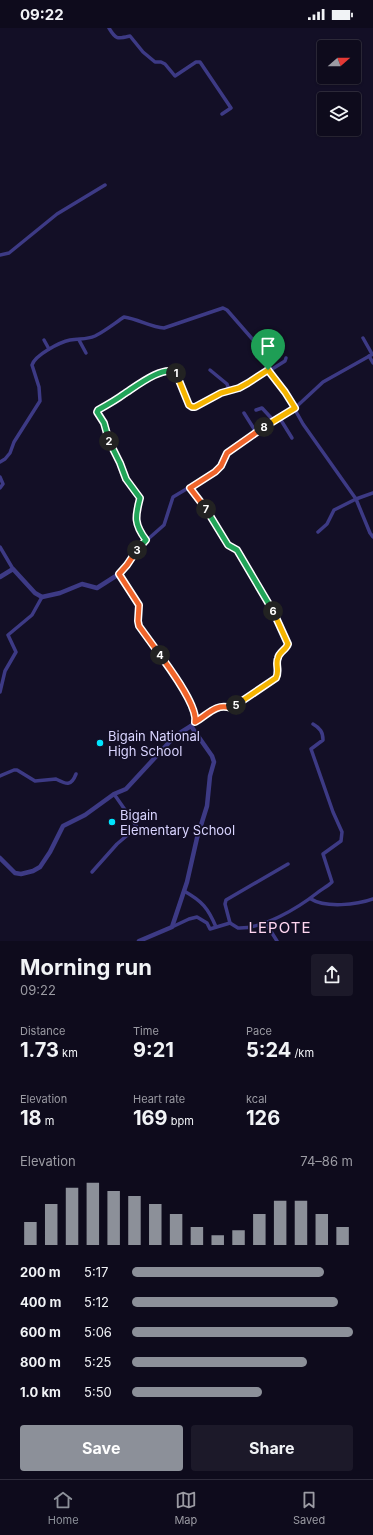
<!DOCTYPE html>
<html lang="en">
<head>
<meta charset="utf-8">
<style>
	:root { --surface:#0e0b1c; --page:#1c1929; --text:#f1f3f6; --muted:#9b9ba3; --line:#2e2b3b; --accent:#8c9099 }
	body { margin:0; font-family:Inter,sans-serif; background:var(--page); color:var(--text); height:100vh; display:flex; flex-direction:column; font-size:15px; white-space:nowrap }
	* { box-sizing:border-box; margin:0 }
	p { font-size:13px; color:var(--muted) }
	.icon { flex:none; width:22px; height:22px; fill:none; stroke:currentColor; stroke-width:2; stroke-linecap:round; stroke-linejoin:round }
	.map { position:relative; height:913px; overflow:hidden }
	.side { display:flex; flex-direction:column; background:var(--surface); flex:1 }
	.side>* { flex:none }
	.needle { width:26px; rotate:70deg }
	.fabs { position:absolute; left:317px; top:12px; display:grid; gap:8px }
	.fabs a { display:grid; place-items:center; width:44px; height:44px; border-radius:4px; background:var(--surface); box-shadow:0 1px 3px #0004,0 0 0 1px var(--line); font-size:20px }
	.pin { position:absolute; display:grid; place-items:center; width:34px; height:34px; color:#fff; margin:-41px -17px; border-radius:50% 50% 50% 0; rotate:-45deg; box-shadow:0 0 4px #0007 }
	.pin .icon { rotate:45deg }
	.km { position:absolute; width:20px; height:20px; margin:-10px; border-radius:50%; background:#222; color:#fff; font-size:11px; line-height:20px; text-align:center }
	.round { display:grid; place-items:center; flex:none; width:42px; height:42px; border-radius:4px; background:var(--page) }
	.summary { display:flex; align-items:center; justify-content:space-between; height:68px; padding:0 20px }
	h1 { font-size:22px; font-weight:700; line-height:30px }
	.figures { display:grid; grid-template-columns:repeat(3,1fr); gap:6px; height:68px; padding:4px 20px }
	.figures div { display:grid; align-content:center }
	.figures b { font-size:20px; font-weight:700 }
	.figures small { font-size:11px; font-weight:400 }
	.figures p { font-size:11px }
	.chart { height:112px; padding:8px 20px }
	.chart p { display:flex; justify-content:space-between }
	.chart svg { width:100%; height:72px; margin-top:4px; stroke:var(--accent); stroke-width:6 }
	.button { display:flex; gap:8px; margin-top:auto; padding:8px 20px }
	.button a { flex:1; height:46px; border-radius:4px; background:var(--accent); color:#fff; font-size:16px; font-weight:700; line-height:46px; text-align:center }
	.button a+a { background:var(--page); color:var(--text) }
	ul { padding:0 20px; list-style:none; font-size:13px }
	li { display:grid; grid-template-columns:64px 48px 1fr; align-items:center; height:30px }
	li i { height:10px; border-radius:5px; background:var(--accent) }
	.status { display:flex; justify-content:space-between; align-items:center; height:28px; padding:0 20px; background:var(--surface); direction:ltr }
	.status svg { height:11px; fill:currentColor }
	.tab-bar { display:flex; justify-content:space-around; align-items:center; height:56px; border-top:1px solid var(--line); background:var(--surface); font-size:11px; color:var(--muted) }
	.tab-bar a { display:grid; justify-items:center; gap:2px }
	.tab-bar .selected { color:var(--accent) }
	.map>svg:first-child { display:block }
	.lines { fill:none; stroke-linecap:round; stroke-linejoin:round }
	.minor { stroke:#3d3a85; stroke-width:3.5 }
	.tertiary { stroke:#3d3a85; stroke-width:4.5 }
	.split-1-casing { stroke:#fff; stroke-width:8 }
	.split-2-casing { stroke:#fff; stroke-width:8 }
	.split-3-casing { stroke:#fff; stroke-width:8 }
	.split-4-casing { stroke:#fff; stroke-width:8 }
	.split-5-casing { stroke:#fff; stroke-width:8 }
	.split-6-casing { stroke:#fff; stroke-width:8 }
	.split-7-casing { stroke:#fff; stroke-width:8 }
	.split-8-casing { stroke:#fff; stroke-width:8 }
	.split-9-casing { stroke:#fff; stroke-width:8 }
	.split-1 { stroke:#f5b400; stroke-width:5 }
	.split-2 { stroke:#22a559; stroke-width:5 }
	.split-3 { stroke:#22a559; stroke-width:5 }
	.split-4 { stroke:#f0652b; stroke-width:5 }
	.split-5 { stroke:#f0652b; stroke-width:5 }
	.split-6 { stroke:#f5b400; stroke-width:5 }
	.split-7 { stroke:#22a559; stroke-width:5 }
	.split-8 { stroke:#f0652b; stroke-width:5 }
	.split-9 { stroke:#f5b400; stroke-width:5 }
	.poi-dot { fill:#00e5ff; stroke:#130f26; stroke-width:1.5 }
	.labels { text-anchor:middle; stroke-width:3.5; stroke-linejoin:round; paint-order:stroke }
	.poi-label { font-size:13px; fill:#d9d4ff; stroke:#130f26; text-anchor:start }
	.quarter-label { font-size:15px; letter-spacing:1px; fill:#ffd6f0; stroke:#130f26 }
</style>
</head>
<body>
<div class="status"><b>09:22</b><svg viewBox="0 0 49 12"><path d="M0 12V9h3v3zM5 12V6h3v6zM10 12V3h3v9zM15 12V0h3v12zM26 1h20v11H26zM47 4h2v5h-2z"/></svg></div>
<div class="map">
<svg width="373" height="913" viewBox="0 0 373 913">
	<rect width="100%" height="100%" fill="#130f26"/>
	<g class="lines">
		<!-- minor -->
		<g class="minor">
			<path d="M109 0C116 12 118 11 130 8L143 24 155 34H161L165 36 175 48 196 34H200L231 80 222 86"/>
			<polyline points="0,227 9,225 57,186 105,157"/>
			<polyline points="363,310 372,326"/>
			<polyline points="44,312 49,321"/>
			<polyline points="79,312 86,325"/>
			<polyline points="369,328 373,335"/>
			<polyline points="210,342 227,356 229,362"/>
			<polyline points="269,343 285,333 286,330"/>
			<polyline points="256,382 262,380 274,393"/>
			<polyline points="244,385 256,404"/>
			<polyline points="279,389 292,410"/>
			<path d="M0 434 5 431 10 425 14 414 40 373 39 359 32 337C35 327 60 314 70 312 79 310 86 312 95 308 105 303 115 295 124 289 138 291 151 299 164 300L223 280 227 282 255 314 268 341 285 364 303 396 356 471 370 505 373 509"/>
			<polyline points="0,449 3,456 0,460"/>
			<path d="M190 460 212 490 228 517 237 522 240 527 269 575 288 616C286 622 279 624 278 630 275 636 280 643 277 650L233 680 222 678 218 679 195 694"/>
			<polyline points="318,504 327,496 334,482 356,471 373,465"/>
			<path d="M146 512C139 503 134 494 136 482 137 478 139 474 139 469L126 451 120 435 109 413 104 395 97 383C105 377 115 372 123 367 139 357 154 342 173 343L178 347 189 377 192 379H195L221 365 239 360 248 355 268 341"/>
			<polyline points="0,519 13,541"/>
			<polyline points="119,546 127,537 139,519 164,497 173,469 215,444 221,438 227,425 268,396 295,380 323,354 373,326"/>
			<polyline points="0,664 5,643 16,624 8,607 32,587 42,569"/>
			<path d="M0 748 14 742H17L35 753 56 751C66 756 71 759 76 746"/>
			<polyline points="92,844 117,816 137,799 114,766"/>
			<path d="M184 863C202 873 208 880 216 899"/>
			<path d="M311 871C325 880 357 877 373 871"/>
			<polyline points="265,894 277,913"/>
			<polyline points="230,895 225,876 226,872 288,836"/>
			<path d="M172 899 189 891 197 889 207 895 210 901 230 895 238 900C263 901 298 880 317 865 322 861 328 858 332 854L323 826 341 813 342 804 333 784 311 721 323 712C323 704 320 700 313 696"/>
		</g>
		<!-- tertiary -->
		<g class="tertiary">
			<path d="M0 549 13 541 35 565 42 569 60 565 82 556 97 560 119 546 139 577 138 593 139 598C152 615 196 671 196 690 196 694 194 696 191 698L212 728 214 734 210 748 207 778 197 810 187 854 172 899 139 913"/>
			<polyline points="0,830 15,845 21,846 33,843 40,839 50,824 63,798 85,787 114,766 126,761 175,708 191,698"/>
		</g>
	</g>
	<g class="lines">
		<!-- split-1 casing -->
		<g class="split-1-casing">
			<polyline id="split-1" points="176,345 189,377 192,379 195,379 221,365 239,360 248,355 268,342"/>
		</g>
		<!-- split-2 casing -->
		<g class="split-2-casing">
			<path id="split-2" d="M109 413 104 395 97 384 98 382C107 377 116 372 124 366 135 359 164 336 176 345"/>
		</g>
		<!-- split-3 casing -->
		<g class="split-3-casing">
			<path id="split-3" d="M109 413 120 435 126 451 140 470C135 489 134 496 146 512L137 522"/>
		</g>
		<!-- split-4 casing -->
		<g class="split-4-casing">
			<polyline id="split-4" points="137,522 127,537 119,546 139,577 138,593 139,598 160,627"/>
		</g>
		<!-- split-5 casing -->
		<g class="split-5-casing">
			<path id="split-5" d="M160 627C170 641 198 678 195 694 208 687 215 675 231 680L236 677"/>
		</g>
		<!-- split-6 casing -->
		<g class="split-6-casing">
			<path id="split-6" d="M236 677 276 650C280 643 275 636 278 630 279 624 286 622 288 616L273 583"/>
		</g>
		<!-- split-7 casing -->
		<g class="split-7-casing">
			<polyline id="split-7" points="206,481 228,517 237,522 240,527 273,583"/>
		</g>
		<!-- split-8 casing -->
		<g class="split-8-casing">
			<polyline id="split-8" points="206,481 190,460 215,444 221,438 227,425 264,399"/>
		</g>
		<!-- split-9 casing -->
		<g class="split-9-casing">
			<polyline id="split-9" points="264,399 295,380 285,364 268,342"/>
		</g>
		<!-- split-1 -->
		<use href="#split-1" class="split-1"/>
		<!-- split-2 -->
		<use href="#split-2" class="split-2"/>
		<!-- split-3 -->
		<use href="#split-3" class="split-3"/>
		<!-- split-4 -->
		<use href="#split-4" class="split-4"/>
		<!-- split-5 -->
		<use href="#split-5" class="split-5"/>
		<!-- split-6 -->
		<use href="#split-6" class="split-6"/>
		<!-- split-7 -->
		<use href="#split-7" class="split-7"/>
		<!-- split-8 -->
		<use href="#split-8" class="split-8"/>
		<!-- split-9 -->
		<use href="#split-9" class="split-9"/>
	</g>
	<!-- markers -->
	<g class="poi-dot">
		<circle cx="100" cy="715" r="4"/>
		<circle cx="112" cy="794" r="4"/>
	</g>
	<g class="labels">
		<!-- poi labels -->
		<g class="poi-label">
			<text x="108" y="713">Bigain National<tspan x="108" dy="15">High School</tspan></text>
			<text x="120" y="792">Bigain<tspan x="120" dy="15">Elementary School</tspan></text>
		</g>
		<!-- quarter labels -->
		<g class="quarter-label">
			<text x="280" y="905">LEPOTE</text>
		</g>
	</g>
</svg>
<div class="fabs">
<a><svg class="needle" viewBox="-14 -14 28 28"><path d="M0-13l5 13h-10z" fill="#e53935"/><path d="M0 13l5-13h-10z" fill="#9b9ba3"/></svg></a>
<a><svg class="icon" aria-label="layers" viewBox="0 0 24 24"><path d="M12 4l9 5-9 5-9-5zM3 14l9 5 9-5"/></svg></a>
</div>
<div class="pin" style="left:268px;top:342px;background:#1e9e55"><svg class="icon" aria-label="arrive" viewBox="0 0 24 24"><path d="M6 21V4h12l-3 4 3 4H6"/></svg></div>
<b class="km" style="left:176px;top:345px">1</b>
<b class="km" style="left:109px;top:413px">2</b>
<b class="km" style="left:137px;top:522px">3</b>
<b class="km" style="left:160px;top:627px">4</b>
<b class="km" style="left:236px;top:677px">5</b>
<b class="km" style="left:273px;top:583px">6</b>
<b class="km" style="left:206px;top:481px">7</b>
<b class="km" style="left:264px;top:399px">8</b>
</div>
<section class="side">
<div class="summary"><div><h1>Morning run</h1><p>09:22</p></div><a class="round"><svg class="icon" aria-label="share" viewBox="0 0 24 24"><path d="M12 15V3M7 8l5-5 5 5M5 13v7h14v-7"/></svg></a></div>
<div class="figures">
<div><p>Distance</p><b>1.73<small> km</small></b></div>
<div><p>Time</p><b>9:21</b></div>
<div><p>Pace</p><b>5:24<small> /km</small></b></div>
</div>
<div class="figures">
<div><p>Elevation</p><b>18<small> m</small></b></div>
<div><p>Heart rate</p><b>169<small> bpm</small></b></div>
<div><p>kcal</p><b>126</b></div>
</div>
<div class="chart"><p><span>Elevation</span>74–86 m</p>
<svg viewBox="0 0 160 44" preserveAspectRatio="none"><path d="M5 44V30M15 44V19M25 44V9M35 44V6M45 44V11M55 44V14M65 44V19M75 44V25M85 44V33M95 44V38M105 44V35M115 44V25M125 44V17M135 44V17M145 44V25M155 44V33"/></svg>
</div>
<ul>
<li><b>200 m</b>5:17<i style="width:87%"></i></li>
<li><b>400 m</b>5:12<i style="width:93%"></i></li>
<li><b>600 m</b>5:06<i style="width:100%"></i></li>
<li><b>800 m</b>5:25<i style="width:79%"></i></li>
<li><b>1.0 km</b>5:50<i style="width:59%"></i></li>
</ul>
<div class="button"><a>Save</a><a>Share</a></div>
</section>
<nav class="tab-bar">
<a class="selected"><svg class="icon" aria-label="home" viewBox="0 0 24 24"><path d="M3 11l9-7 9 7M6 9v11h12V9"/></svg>Home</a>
<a><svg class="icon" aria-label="map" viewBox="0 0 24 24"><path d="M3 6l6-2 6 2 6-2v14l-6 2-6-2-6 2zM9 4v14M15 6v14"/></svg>Map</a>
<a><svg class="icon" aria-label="saved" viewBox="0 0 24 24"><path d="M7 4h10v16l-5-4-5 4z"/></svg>Saved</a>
</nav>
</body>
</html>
